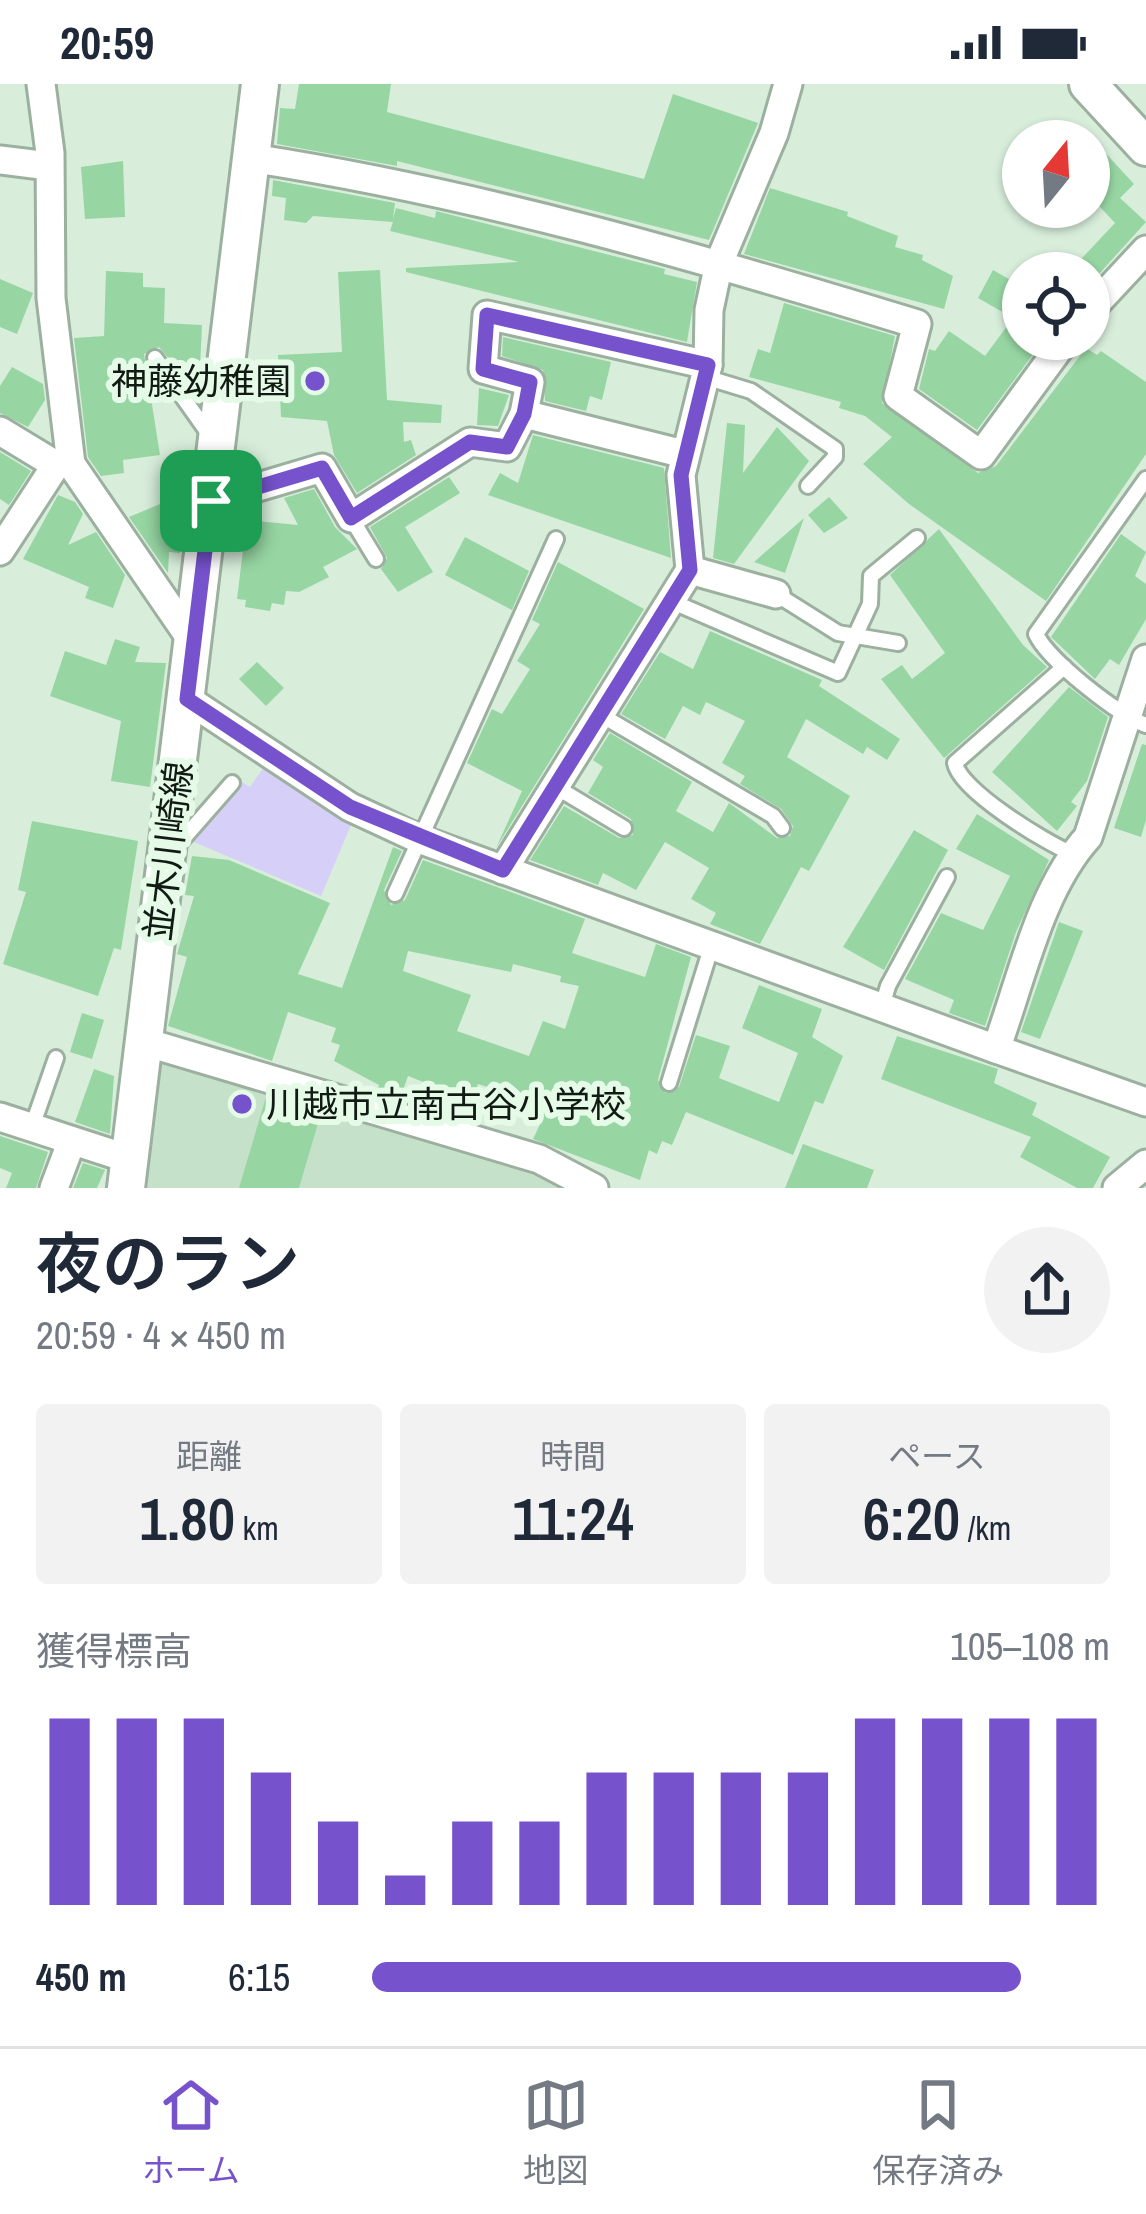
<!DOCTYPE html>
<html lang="ja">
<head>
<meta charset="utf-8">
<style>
	:root { --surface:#fff; --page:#f2f2f3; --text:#1f2937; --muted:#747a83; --line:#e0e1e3; --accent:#7652cc }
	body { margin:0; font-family:"Archivo Narrow","Noto Sans JP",sans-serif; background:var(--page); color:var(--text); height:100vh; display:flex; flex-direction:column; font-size:45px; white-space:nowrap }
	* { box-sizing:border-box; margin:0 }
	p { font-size:39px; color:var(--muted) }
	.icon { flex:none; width:66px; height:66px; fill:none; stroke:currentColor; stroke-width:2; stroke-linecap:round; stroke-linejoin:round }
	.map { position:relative; height:1104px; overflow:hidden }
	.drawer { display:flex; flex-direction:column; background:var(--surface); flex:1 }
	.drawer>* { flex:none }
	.needle { width:78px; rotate:18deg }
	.buttons { position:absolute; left:1002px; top:36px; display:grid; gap:24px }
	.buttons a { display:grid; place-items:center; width:108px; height:108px; border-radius:50%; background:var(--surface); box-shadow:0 3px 9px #0004; font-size:60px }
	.pin { position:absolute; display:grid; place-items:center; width:102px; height:102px; color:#fff; margin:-51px; border-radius:24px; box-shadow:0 6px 18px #0006 }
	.round { display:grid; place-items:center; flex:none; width:126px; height:126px; border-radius:63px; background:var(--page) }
	.headline { display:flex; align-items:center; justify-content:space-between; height:204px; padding:0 36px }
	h1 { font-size:66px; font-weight:600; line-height:90px }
	.figures { display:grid; grid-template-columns:repeat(3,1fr); gap:18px; height:204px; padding:12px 36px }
	.figures div { display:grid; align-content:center; border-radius:12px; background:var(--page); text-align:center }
	.figures b { font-size:60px; font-weight:600 }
	.figures small { font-size:33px; font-weight:400 }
	.figures p { font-size:33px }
	.chart { height:336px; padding:24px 36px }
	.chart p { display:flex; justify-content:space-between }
	.chart svg { width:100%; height:216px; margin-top:12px; stroke:var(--accent); stroke-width:6 }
	ul { padding:0 36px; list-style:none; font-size:39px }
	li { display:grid; grid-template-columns:192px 144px 1fr; align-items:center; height:90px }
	li i { height:30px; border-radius:15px; background:var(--accent) }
	.status { display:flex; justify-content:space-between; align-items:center; height:84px; padding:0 60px; background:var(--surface); direction:ltr }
	.status svg { height:33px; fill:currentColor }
	.tabs { display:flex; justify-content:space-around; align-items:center; height:168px; border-top:3px solid var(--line); background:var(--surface); font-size:33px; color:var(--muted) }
	.tabs a { display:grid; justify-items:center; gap:6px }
	.tabs .on { color:var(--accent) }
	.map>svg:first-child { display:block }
	.built { fill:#c5e1ca }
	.green { fill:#d6cff8 }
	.building { fill:#97d6a3; fill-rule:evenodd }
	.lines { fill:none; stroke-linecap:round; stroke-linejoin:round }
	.lane-casing { stroke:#9cb09f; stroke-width:20 }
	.street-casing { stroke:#9cb09f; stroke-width:33 }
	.secondary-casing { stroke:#9cb09f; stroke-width:42 }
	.lane { stroke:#fff; stroke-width:14 }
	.street { stroke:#fff; stroke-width:27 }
	.secondary { stroke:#fff; stroke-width:36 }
	.route-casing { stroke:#fff; stroke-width:24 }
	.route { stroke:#7652cc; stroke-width:15 }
	.poi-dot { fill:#7652cc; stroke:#e5fbe8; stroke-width:4.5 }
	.labels { text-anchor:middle; stroke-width:12; stroke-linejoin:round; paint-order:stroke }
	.poi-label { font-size:36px; fill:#121a14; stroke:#e5fbe8; text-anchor:end }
	.street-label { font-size:36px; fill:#121a14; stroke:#e5fbe8 }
</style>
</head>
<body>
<div class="status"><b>20:59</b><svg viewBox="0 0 49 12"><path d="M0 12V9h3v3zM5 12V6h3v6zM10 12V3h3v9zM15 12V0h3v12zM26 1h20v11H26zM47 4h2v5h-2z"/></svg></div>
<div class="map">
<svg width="1146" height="1104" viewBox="0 0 1146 1104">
	<rect width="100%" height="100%" fill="#d8eedb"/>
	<!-- built -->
	<polygon class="built" points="161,972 495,1068 575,1104 146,1104"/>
	<!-- green -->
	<polygon class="green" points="269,676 354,734 321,812 194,758 242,698 250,703"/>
	<!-- building -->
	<g class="building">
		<polygon points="299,0 391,0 387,28 644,95 673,10 758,39 709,156 397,77 397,82 277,60 280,24 295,25"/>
		<polygon points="1089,60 1098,69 1098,61 1134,100 1120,114 1146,138 1089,201 1089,189 1068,189 1115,139 1089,111"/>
		<polygon points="123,77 125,133 85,135 81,83"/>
		<polygon points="273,96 395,119 393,135 396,124 435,134 436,127 665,185 664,190 697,198 687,258 406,188 406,184 519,178 390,147 393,138 313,132 306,139 284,136 286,114 272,112"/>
		<polygon points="770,104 848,128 847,132 898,152 895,163 923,171 922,176 953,192 944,225 744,170"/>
		<polygon points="380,186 387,316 442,321 441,339 403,338 404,358 411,356 416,371 357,409 334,371 327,337 281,333 278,271 342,268 338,188"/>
		<polygon points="993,186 1023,203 1023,255 1037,265 977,346 919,305 929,265 935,267 949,247 985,272 1013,234 978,214"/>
		<polygon points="106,187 143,189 143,203 165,204 164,239 202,241 200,284 175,282 159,263 144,270 160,371 123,376 124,389 101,392 88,373 74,254 104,252"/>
		<polygon points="0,195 33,209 17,250 0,243"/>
		<polygon points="784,219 895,252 882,319 978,389 996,382 1086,264 1097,271 1101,267 1146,298 1146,370 1046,517 909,420 863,380 892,353 865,332 839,324 841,318 749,293 758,265 770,269"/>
		<polygon points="503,253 611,278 602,316 590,312 586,327 545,317 543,286 502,272"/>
		<polygon points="12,283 43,300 45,316 28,343 0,329 0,302"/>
		<polygon points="479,304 509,311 498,342 477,341"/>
		<polygon points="727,339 745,341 743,389 777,343 809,377 734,480 713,474"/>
		<polygon points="533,351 664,384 671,474 488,411 500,389 518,399"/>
		<polygon points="0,368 31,387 9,421 0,415"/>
		<polygon points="449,393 460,409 405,443 433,488 398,508 381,485 387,474 370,443"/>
		<polygon points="314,405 335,443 357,465 323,483 329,493 299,508 286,507 284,521 272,519 270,527 245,523 246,516 237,515 243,466 232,465 236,435 298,441 284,414"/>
		<polygon points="58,411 75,418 83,430 68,461 96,448 125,491 113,524 85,514 89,503 23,475"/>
		<polygon points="829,413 848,434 824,449 808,431"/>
		<polygon points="165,418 186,419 180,469 169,468 168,489 129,433"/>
		<polygon points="804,434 785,489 754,478"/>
		<polygon points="939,445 1023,561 1047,583 944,674 881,595 902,581 912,595 945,569 890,491"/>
		<polygon points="1121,450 1146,468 1135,492 1146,500 1146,535 1119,581 1110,575 1095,595 1051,553"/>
		<polygon points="465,453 529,487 512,526 445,491"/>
		<polygon points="558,478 644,525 496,764 522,707 467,679 492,625 502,630 530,585 517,577 540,540 532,536"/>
		<polygon points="710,547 822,596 819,602 900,655 887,676 867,663 863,670 806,635 787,673 850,712 809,787 801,783 760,860 710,840 716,829 691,815 709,784 665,758 636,806 603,789 598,801 530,776 564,722 619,754 633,751 631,735 588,709 603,683 593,676 610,649 692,698 676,727 713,748 729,719 777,754 790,752 793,742 781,725 740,700 745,692 722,679 745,637 706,618 700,631 683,622 665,655 621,630 660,568 693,585"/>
		<polygon points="115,555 140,563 135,578 166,579 150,703 111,697 121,637 50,612 65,567 106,581"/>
		<polygon points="257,578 284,604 266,622 239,595"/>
		<polygon points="1069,603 1108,633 1087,697 1071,718 1077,722 1057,747 992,688"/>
		<polygon points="1142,660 1146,661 1146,736 1141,753 1114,744"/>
		<polygon points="977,730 1049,776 1016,848 985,942 949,929 954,916 905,895 941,829 983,846 1010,792 956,765"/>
		<polygon points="32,737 138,757 121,866 114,864 98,912 3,880 26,808 18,806"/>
		<polygon points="914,746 948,766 884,886 843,863"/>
		<path d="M393 763 402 767 384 806 391 821 405 816 423 776 585 835 572 869 645 893 656 860 691 873 658 996 665 1009 679 1003 696 951 730 962 719 994 779 1018 798 969 742 944 759 901 822 925 812 953 843 972 823 1020 815 1017 793 1071 686 1028 672 1061 662 1057 657 1070 649 1066 640 1096 533 1055 543 1034 519 1025 523 1014 478 1000 465 1034 445 1028 451 1009 408 992 400 1015 377 1008 379 1001 334 977 340 961 331 958 336 944 288 928 272 977 168 942 187 873 177 870 194 812 185 811 192 772 229 776 330 819 298 890 342 904ZM408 867 511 888 513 880 561 892 560 898 579 902 565 945 543 937 529 972 457 947 471 911 403 887Z"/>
		<polygon points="1059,838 1083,847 1040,955 1021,948"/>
		<polygon points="82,929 104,936 92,975 70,968"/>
		<polygon points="897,952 998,985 994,999 1037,1019 1032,1031 1110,1073 1093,1104 1077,1104 1020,1073 1031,1053 881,995"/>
		<polygon points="94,985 114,992 110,1050 75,1038"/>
		<polygon points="266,1013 321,1029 299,1104 239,1104"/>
		<polygon points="0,1052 48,1068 36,1104 6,1104 12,1089 0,1084"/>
		<polygon points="803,1060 874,1086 867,1104 785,1104"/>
		<polygon points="83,1079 105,1086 97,1104 73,1104"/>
	</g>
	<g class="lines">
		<!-- lane casing -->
		<g class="lane-casing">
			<g id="lane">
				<polyline points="155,274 211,353"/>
				<polyline points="705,293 751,307 835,365 835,373 808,402"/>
				<path d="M1146 395 1036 550C1048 576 1119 632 1146 641"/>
				<polyline points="351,434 376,475"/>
				<polyline points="776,510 838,549 898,559"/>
				<polyline points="673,518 838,589 870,520 871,492 917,454"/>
				<path d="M1064 583 955 679C959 706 1046 759 1073 770"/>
				<polyline points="601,631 773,732 782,744"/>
				<polyline points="556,703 624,744"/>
				<polyline points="176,763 232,699"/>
				<polyline points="395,810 556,455"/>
				<polyline points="882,923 888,902 947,793"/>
				<polyline points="669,999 711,864"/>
				<polyline points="32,1043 56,974"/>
			</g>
		</g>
		<!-- street casing -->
		<g class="street-casing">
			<g id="street">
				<polyline points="41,0 50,69 51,214 71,380 193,558"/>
				<path d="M251 74C478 109 698 173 917 240L898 312 981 371 1066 255"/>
				<polyline points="0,76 49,82"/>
				<polyline points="1089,227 1146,166"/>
				<polyline points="524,330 530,298 483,285 487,231 708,281"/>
				<polyline points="0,347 56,381 70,380"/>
				<polyline points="211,417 322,384 351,434 470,358 507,363 524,330 684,370"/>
				<polyline points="0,467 56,381"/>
				<polyline points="690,486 776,510"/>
				<path d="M187 615 350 723 419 755 996 965C1021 898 1039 807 1088 753L1146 575"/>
				<polyline points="503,786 690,486 681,391 708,281 709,226 719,179 774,49 788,0"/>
				<polyline points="145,958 539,1075 594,1104"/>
				<polyline points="996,965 1146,1018"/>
				<polyline points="0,1033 129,1075"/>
				<polyline points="54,1104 71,1059"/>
				<polyline points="1117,1104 1146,1080"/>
			</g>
		</g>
		<!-- secondary casing -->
		<g class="secondary-casing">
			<g id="secondary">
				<polyline points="1088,0 1146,63"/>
				<polyline points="126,1104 260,0"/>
			</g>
		</g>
		<!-- lane -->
		<use href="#lane" class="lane"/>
		<!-- street -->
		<use href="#street" class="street"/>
		<!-- secondary -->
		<use href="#secondary" class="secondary"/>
	</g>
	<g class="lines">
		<!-- route casing -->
		<g class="route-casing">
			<polygon id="route" points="487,231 708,281 681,391 690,486 503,786 350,723 187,615 211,417 322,384 351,434 470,358 507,363 524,330 530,298 483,285"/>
		</g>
		<!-- route -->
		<use href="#route" class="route"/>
	</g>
	<!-- markers -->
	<g class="poi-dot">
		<circle cx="315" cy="297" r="12"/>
		<circle cx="242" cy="1020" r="12"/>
	</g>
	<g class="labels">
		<!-- poi labels -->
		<g class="poi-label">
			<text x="291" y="310">神藤幼稚園</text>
			<text x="266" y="1033" text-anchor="start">川越市立南古谷小学校</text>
		</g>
		<!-- street labels -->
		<g class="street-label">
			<text transform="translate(168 767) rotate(-83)" y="13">並木川崎線</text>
		</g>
	</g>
</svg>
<div class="buttons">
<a><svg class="needle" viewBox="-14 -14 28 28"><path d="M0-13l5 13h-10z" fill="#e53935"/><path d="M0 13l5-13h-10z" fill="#747a83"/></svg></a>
<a><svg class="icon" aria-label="locate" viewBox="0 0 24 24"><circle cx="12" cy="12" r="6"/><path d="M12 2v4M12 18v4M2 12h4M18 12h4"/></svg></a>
</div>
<div class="pin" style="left:211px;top:417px;background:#1e9e55"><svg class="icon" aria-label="arrive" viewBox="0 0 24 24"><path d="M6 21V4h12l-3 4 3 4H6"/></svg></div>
</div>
<section class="drawer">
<div class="headline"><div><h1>夜のラン</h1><p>20:59 · 4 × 450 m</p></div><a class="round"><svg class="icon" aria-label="share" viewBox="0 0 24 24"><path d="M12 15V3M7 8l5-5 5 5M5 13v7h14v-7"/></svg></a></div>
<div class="figures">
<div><p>距離</p><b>1.80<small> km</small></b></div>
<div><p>時間</p><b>11:24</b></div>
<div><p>ペース</p><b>6:20<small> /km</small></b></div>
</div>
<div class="chart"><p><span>獲得標高</span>105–108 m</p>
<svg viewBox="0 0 160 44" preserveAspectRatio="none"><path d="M5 44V6M15 44V6M25 44V6M35 44V17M45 44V27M55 44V38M65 44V27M75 44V27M85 44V17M95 44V17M105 44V17M115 44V17M125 44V6M135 44V6M145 44V6M155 44V6"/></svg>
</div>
<ul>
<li><b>450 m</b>6:15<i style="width:88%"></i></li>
</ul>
</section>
<nav class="tabs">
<a class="on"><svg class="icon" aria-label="home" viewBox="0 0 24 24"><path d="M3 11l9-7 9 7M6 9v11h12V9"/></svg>ホーム</a>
<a><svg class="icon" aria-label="map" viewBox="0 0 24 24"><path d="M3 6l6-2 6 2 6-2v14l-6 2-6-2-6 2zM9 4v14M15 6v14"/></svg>地図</a>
<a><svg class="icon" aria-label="saved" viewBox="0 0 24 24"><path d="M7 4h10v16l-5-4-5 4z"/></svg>保存済み</a>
</nav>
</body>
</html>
